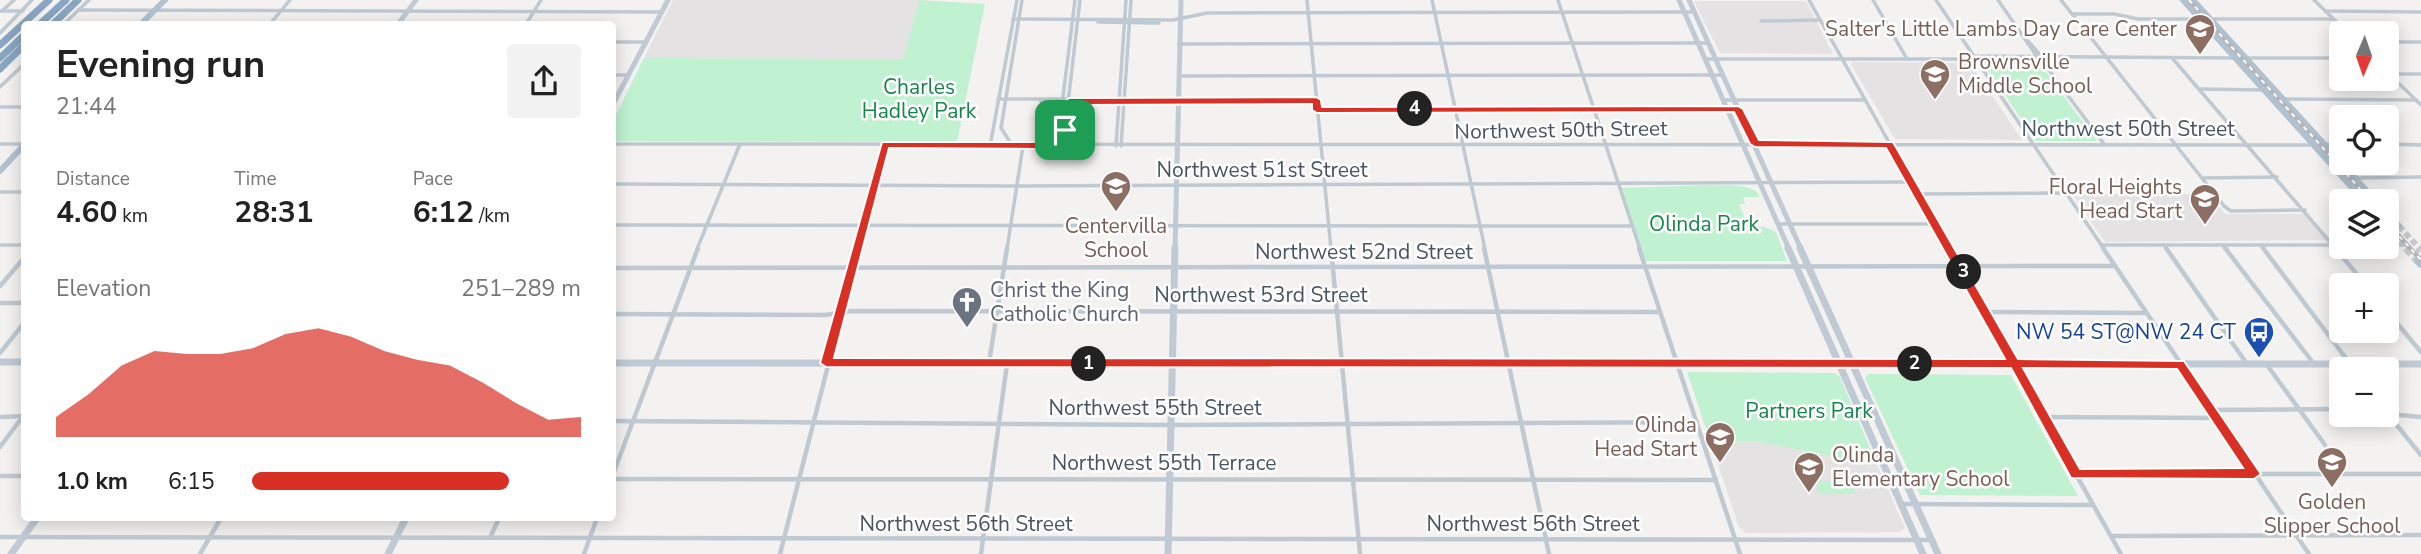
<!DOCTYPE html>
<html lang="en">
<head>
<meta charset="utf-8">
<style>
	:root { --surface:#fff; --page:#f2f2f2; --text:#222; --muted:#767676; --accent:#d93025 }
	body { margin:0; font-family:"Nunito Sans",sans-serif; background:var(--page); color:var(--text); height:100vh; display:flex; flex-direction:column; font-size:26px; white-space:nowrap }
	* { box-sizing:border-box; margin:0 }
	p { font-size:23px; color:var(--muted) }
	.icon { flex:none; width:38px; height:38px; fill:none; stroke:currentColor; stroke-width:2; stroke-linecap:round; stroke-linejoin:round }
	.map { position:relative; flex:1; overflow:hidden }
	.drawer { position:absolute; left:21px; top:21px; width:595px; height:500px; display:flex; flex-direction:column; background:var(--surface); border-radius:7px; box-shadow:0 4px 18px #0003 }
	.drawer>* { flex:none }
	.needle { width:46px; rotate:182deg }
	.fabs { position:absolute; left:2329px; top:21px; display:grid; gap:14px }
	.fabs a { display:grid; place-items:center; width:70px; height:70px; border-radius:7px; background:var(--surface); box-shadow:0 4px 18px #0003; font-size:35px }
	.pin { position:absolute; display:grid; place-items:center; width:60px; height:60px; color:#fff; margin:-30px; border-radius:14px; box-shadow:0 4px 10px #0006 }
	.km { position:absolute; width:35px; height:35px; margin:-18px; border-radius:50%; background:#222; color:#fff; font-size:19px; line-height:35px; text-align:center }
	.round { display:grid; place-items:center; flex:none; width:74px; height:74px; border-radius:7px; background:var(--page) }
	.summary { display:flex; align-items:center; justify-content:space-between; height:119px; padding:0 35px }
	h1 { font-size:38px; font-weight:700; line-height:52px }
	.stats { display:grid; grid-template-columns:repeat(3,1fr); gap:10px; height:119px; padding:7px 35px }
	.stats div { display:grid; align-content:center }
	.stats b { font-size:30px; font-weight:700 }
	.stats small { font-size:19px; font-weight:400 }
	.stats p { font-size:19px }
	.chart { height:196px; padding:14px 35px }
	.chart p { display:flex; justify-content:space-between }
	.chart svg { width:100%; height:126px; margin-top:7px; fill:var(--accent); opacity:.7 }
	ul { padding:0 35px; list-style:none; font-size:23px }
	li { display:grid; grid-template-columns:112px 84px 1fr; align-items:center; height:52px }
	li i { height:18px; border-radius:9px; background:var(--accent) }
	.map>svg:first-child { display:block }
	.education { fill:#e5e2e3 }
	.green { fill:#c0f1d1 }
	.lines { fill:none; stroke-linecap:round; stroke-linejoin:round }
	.primary-tunnel-far1 { stroke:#c9cacd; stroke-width:6; stroke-dasharray:6 3.5; stroke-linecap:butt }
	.primary-tunnel { stroke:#c9cacd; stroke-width:8; stroke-dasharray:8 3.5; stroke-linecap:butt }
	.street-far1 { stroke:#bfc9d1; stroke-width:3.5 }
	.street { stroke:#bfc9d1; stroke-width:4.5 }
	.secondary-far1 { stroke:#bfcad5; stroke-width:5 }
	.secondary { stroke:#bfcad5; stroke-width:7 }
	.primary-far1 { stroke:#b0c2d0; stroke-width:6 }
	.primary { stroke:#b0c2d0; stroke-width:8 }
	.highway { stroke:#88a6c1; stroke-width:7 }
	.rail-casing { stroke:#b3b7bc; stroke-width:4.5 }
	.rail { stroke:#fff; stroke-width:2; stroke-dasharray:4.5; stroke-linecap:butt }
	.route { fill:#d93025; stroke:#fff; stroke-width:2; fill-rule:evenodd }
	.labels { text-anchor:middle; stroke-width:5; stroke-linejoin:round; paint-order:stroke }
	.education-label { font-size:21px; fill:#785e54; stroke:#fff; text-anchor:end }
	.park-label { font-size:21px; fill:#158549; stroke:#fff }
	.street-label { font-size:21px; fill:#485560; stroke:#fff }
	.worship-label { font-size:21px; fill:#5b616d; stroke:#fff; text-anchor:start }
	.transit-label { font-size:21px; fill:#164399; stroke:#fff; text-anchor:end }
</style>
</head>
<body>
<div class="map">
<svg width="2421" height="554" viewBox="0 0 2421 554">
	<rect width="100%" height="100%" fill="#f4f1f1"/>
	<!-- education -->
	<g class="education">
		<polygon points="673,0 919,0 903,59 644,58"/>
		<polygon points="1694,1 1806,1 1833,54 1720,53"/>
		<polygon points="1853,62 1970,63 2022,140 1895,139 1851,64"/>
		<polygon points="2072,194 2209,194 2225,214 2305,214 2327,240 2105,242"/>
		<polygon points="1710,441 1754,441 1842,458 1875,460 1905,528 1900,532 1746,533 1739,527"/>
	</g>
	<!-- green -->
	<g class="green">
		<polygon points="919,0 985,4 957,142 613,141 613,121 644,58 903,59"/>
		<polygon points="1982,61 2038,61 2097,141 2036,141"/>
		<path d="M1708 185C1724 187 1753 181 1760 197H1743L1745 204H1739L1748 226 1765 227 1776 232 1787 261H1644L1621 188Z"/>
		<polygon points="1687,372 1835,373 1840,377 1875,460 1842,458 1754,441 1710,441"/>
		<polygon points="1868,374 2011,375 2078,496 1920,495 1865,378"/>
		<polygon points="1815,481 1849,481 1855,494 1820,494"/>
	</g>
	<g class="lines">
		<!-- primary-tunnel-far1 -->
		<g class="primary-tunnel-far1">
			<polyline points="2399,226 2420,249"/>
			<polyline points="2387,227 2407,249"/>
		</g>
		<!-- primary-tunnel -->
		<g class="primary-tunnel">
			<polyline points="2406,248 2418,261"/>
			<polyline points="2418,248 2421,251"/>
		</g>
		<!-- street-far1 -->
		<g class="street-far1">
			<polyline points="1307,0 1331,249"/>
			<polyline points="1432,0 1485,249"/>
			<polyline points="1558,0 1640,249"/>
			<polyline points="1809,0 1949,249"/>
			<polyline points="1873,0 1907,59"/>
			<polyline points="1936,0 2104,249"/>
			<polyline points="1998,0 2036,55"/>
			<polyline points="2061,0 2224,206 2231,211 2305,210"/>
			<polyline points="2314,0 2348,33"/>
			<polyline points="78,10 662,12"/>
			<polyline points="0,11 23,11"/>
			<polyline points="2,11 14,0"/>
			<polyline points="2325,11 2421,12"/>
			<polyline points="2073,14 2114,14 2138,19 2333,19"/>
			<polyline points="1013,19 1173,20 1207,13 1694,12"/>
			<polyline points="1761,21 1820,20"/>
			<polyline points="1098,22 1159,23"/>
			<polyline points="64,24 89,0"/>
			<polyline points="270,24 290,0"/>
			<polyline points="526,24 541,0"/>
			<polyline points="0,33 32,0"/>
			<polyline points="2028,41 2040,55"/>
			<polyline points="612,42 646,42"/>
			<polyline points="2387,42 2421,42"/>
			<polyline points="1179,44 1708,43"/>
			<polyline points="1974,56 2234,58"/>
			<polyline points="2247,58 2342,58"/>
			<polyline points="1705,59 1975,59"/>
			<polyline points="2173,59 2336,249"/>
			<polyline points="2046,66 2104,144"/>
			<polyline points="2387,72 2421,105"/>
			<polyline points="2390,74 2421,74"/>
			<polyline points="612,75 629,75"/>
			<polyline points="1179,76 1723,75"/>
			<polyline points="0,87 24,64"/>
			<polyline points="2199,89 2263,90"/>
			<polyline points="998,99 1316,100"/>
			<polyline points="2272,99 2416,100"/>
			<polyline points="1723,100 1865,100"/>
			<polyline points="1041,102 1175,101"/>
			<polyline points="0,107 24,107"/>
			<polyline points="1317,110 1738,109"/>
			<polyline points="0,144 24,144"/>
			<polyline points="612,144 2313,145"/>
			<polyline points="2325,144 2342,144"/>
			<polyline points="2387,144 2421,145"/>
			<polyline points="1012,145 1001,128 1022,0"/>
			<polyline points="990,146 1017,0"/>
			<polyline points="1039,146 1059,129 1075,0"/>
			<polyline points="1063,146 1080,0"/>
			<polyline points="1116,146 1126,0"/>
			<polyline points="1121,146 1131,0"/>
			<polyline points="2202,178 2277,177"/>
			<polyline points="2355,178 2421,177"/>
			<polyline points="612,184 1016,186 1911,182"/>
			<polyline points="0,192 24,192"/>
			<polyline points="1919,194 2064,193"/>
			<polyline points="1778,224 1935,224"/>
			<polyline points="612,225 1630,226"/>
			<polyline points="0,245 24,245"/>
			<polyline points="2101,245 2342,245"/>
			<polyline points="2164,245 2167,249"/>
			<polyline points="2261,245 2264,249"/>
			<polyline points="2387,245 2404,245"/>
			<polyline points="2224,246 2227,249"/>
			<polyline points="697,249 740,144"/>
			<polyline points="858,249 885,144"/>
			<polyline points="1007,249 1023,146"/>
		</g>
		<!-- street -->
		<g class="street">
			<polyline points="1331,248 1360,554"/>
			<polyline points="1484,248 1549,554"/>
			<polyline points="1639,248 1740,554"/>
			<polyline points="1948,248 2121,554"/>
			<polyline points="2103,248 2309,554"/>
			<polyline points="2166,248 2247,364"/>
			<polyline points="2225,248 2314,364"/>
			<polyline points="2263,248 2354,369"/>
			<polyline points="2335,248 2366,285"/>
			<polyline points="612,268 2115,266"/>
			<polyline points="0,286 24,258"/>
			<polyline points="0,303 24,303"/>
			<polyline points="2387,311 2421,352"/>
			<polyline points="1985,312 2145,313"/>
			<polyline points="612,314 825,315 851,311 1659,312"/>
			<polyline points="0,353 24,323"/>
			<polyline points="989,363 1007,248"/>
			<polyline points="2267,365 2325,445"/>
			<polyline points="2211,410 2342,409"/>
			<polyline points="2387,413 2421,455"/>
			<polyline points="2388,414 2421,417"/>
			<polyline points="0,417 24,416"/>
			<polyline points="2045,417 2217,418"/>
			<polyline points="612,421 1171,425 1697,422"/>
			<polyline points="0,447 24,415"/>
			<polyline points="2077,474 2421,474"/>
			<polyline points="0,476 24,476"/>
			<polyline points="612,477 698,248"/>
			<polyline points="612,479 1716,480"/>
			<polyline points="1902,504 2092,505"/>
			<polyline points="2112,536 2421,535"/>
			<polyline points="0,537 1931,540"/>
			<polyline points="490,538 499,518"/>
			<polyline points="200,554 221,518"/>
			<polyline points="584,554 597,518"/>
			<polyline points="780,554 858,248"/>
			<polyline points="981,554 1007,364"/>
		</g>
		<!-- secondary-far1 -->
		<g class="secondary-far1">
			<polyline points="1679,0 1789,249"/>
			<polyline points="1689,0 1801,249"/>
			<polyline points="398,24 416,0"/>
			<polyline points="612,106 668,0"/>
			<polyline points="1175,249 1181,0"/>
		</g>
		<!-- secondary -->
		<g class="secondary">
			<polyline points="1788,248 1923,554"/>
			<polyline points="1800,248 1938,554"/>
			<polyline points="0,362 24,362"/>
			<polyline points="612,363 2421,364"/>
			<polyline points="11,554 37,518"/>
			<polyline points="388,554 406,518"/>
			<polyline points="1168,554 1175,248"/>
		</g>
		<!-- primary-far1 -->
		<g class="primary-far1">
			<polyline points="2183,0 2364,201"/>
			<polyline points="2193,0 2376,201"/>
			<polyline points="141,24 165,0"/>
			<polyline points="0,171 24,145"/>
			<polyline points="2387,213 2399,226"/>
		</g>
		<!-- primary -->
		<polyline class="primary" points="2418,261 2421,264"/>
		<!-- highway -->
		<g class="highway">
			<polyline points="40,24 66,0"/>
			<polyline points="53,24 78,0"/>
			<polyline points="0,45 49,0"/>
			<polyline points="0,58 24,35"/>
			<polyline points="0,69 24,45"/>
		</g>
		<!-- rail casing -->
		<g class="rail-casing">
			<g id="rail">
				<polyline points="2189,0 2371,201"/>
				<polyline points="2387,223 2421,260"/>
			</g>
		</g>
		<!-- rail -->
		<use href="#rail" class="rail"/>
	</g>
	<!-- route -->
	<path class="route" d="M1316 97 1321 100 1322 107 1738 106 1743 109 1759 140 1893 142 2018 359 2184 361 2261 474 2254 479 2071 478 2011 368 826 367 820 363 882 142H1037L1060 126 1064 102 1069 98ZM1312 104V110L1317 113 1734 112 1750 144 1755 147 1886 148 2005 359 834 358 889 148 1039 149 1062 133 1068 132 1074 105ZM2023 368 2177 369 2243 468 2080 469Z"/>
	<!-- icons -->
	<defs>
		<g id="school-pin" transform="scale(1.575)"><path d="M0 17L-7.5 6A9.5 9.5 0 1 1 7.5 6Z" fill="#8d6e63" stroke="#fff"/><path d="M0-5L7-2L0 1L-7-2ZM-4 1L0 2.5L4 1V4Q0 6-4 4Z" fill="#fff"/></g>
		<g id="church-pin" transform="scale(1.575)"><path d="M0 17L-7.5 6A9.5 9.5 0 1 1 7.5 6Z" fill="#6b7280" stroke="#fff"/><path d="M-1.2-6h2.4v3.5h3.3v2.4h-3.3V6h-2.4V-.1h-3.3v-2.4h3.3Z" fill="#fff"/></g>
		<g id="bus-pin" transform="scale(1.575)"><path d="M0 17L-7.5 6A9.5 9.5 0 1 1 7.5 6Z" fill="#1a4fb4" stroke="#fff"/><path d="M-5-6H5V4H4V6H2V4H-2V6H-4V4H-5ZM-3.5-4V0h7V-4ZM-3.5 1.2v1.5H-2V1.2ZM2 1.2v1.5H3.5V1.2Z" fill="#fff"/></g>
	</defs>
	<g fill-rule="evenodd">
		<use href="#school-pin" x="2200" y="29"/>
		<use href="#school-pin" x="1935" y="74"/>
		<use href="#school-pin" x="1116" y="186"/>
		<use href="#school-pin" x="2205" y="199"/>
		<use href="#church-pin" x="967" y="302"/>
		<use href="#bus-pin" x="2259" y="332"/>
		<use href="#school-pin" x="1720" y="437"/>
		<use href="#school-pin" x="2332" y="462"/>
		<use href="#school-pin" x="1809" y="467"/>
	</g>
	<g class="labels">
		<!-- education labels -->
		<g class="education-label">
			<text x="2177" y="36">Salter's Little Lambs Day Care Center</text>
			<text x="1958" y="69" text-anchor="start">Brownsville<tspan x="1958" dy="24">Middle School</tspan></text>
			<text x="2182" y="194">Floral Heights<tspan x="2182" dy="24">Head Start</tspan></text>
			<text x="1116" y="233" text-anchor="middle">Centervilla<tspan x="1116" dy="24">School</tspan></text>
			<text x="1697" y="432">Olinda<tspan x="1697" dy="24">Head Start</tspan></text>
			<text x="1832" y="462" text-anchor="start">Olinda<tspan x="1832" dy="24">Elementary School</tspan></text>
			<text x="2332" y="509" text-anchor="middle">Golden<tspan x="2332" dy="24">Slipper School</tspan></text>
		</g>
		<!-- park labels -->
		<g class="park-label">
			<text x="919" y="94">Charles<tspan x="919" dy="24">Hadley Park</tspan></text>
			<text x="1704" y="231">Olinda Park</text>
			<text x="1809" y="418">Partners Park</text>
		</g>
		<!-- street labels -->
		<g class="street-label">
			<text x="2128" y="136">Northwest 50th Street</text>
			<text transform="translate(1561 130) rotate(-1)" y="7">Northwest 50th Street</text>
			<text x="1262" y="177">Northwest 51st Street</text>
			<text x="1364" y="259">Northwest 52nd Street</text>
			<text x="1261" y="302">Northwest 53rd Street</text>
			<text x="1155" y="415">Northwest 55th Street</text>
			<text x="1164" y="470">Northwest 55th Terrace</text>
			<text x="966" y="531">Northwest 56th Street</text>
			<text x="1533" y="531">Northwest 56th Street</text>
		</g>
		<!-- worship labels -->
		<g class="worship-label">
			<text x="990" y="297">Christ the King<tspan x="990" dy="24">Catholic Church</tspan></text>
		</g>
		<!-- transit labels -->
		<g class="transit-label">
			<text x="2236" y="339">NW 54 ST@NW 24 CT</text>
		</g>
	</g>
</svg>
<div class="fabs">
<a><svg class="needle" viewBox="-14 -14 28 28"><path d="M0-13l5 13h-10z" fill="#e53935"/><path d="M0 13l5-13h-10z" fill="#767676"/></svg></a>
<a><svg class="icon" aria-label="locate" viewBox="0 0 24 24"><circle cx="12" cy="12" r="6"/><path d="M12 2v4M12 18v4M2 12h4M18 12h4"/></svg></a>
<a><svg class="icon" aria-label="layers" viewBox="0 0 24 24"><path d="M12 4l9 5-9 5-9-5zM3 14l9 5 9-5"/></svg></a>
<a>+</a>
<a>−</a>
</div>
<div class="pin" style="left:1065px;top:130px;background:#1e9e55"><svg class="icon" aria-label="arrive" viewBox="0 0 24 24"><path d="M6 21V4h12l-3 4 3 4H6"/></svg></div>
<b class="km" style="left:1089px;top:364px">1</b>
<b class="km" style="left:1915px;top:364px">2</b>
<b class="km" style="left:1964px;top:272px">3</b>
<b class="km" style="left:1415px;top:109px">4</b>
<section class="drawer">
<div class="summary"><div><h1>Evening run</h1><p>21:44</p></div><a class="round"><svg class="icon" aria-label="share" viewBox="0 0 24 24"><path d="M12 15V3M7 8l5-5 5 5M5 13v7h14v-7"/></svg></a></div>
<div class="stats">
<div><p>Distance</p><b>4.60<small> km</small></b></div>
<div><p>Time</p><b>28:31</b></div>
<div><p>Pace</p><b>6:12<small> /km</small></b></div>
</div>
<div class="chart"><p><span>Elevation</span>251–289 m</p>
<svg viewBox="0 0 160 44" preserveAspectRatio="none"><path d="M0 44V37L10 29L20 19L30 14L40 15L50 15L60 13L70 8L80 6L90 9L100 14L110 17L120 19L130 25L140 32L150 38L160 37V44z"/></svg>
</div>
<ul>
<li><b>1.0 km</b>6:15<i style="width:78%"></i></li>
</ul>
</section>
</div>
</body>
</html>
